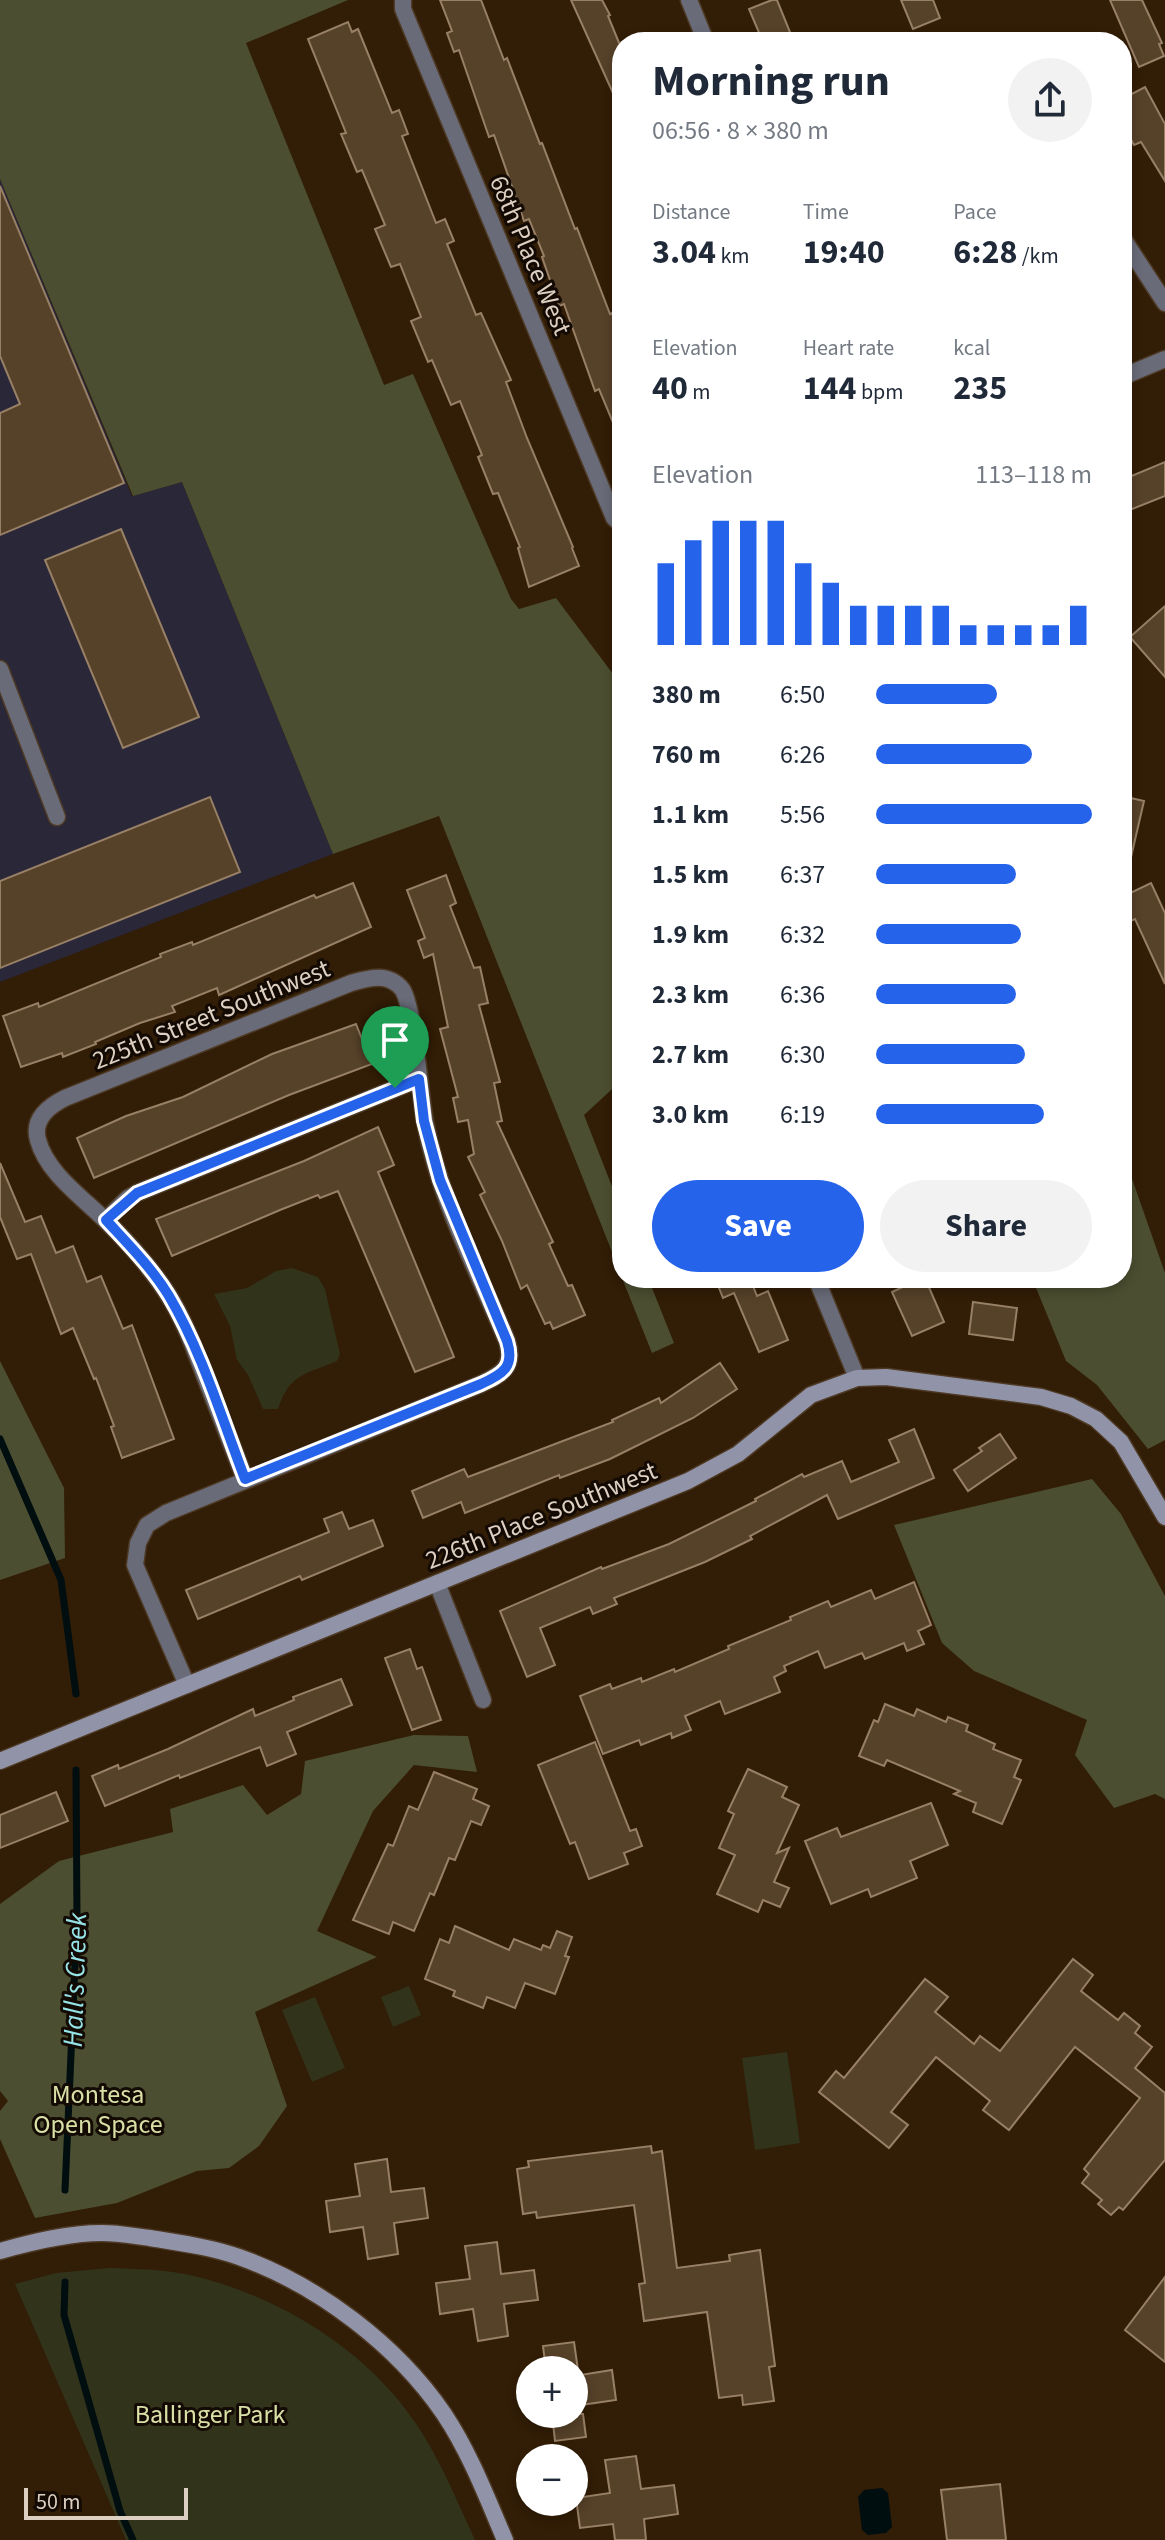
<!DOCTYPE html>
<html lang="en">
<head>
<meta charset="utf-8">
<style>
	:root { --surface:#fff; --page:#f2f2f3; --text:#1f2937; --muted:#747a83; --accent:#2563eb }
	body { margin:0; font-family:"Source Sans 3",sans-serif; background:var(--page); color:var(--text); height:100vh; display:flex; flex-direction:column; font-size:30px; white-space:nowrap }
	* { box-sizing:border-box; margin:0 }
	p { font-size:26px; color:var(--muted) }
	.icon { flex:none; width:44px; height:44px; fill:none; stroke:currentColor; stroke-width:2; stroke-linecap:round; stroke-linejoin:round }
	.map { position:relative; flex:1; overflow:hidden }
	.sheet { position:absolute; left:612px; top:32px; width:520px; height:1256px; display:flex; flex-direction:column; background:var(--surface); border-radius:32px; box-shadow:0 4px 12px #0003 }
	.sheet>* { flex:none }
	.tools { position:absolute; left:516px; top:2356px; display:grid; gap:16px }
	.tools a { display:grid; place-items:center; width:72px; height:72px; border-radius:50%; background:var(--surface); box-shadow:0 4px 12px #0003; font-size:40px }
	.scale { position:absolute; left:24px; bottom:20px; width:164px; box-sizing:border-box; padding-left:8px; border:4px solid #ddcfc2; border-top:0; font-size:22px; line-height:28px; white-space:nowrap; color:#ddcfc2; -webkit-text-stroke:6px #130a03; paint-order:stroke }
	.pin { position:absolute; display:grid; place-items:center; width:68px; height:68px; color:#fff; margin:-82px -34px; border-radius:50% 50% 50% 0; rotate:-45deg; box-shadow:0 0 8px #0007 }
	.pin .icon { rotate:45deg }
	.round { display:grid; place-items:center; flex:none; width:84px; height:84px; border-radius:42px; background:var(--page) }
	.overview { display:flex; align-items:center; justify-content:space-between; height:136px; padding:0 40px }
	h1 { font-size:44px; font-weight:700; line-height:60px }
	.figures { display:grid; grid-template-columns:repeat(3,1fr); gap:12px; height:136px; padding:8px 40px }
	.figures div { display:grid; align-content:center }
	.figures b { font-size:34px; font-weight:700 }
	.figures small { font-size:22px; font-weight:400 }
	.figures p { font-size:22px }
	.chart { height:224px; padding:16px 40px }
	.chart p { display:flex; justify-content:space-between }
	.chart svg { width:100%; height:144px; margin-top:8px; stroke:var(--accent); stroke-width:6 }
	.cta { display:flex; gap:16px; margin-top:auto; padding:16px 40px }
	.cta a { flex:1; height:92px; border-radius:48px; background:var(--accent); color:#fff; font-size:32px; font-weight:700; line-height:92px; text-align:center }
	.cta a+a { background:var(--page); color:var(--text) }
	ul { padding:0 40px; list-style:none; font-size:26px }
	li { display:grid; grid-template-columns:128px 96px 1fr; align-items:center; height:60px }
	li i { height:20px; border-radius:10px; background:var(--accent) }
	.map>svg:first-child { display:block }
	.commercial { fill:#2a2738 }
	.green { fill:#31331b }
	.forest { fill:#4b4e30 }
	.water { fill:#000e10 }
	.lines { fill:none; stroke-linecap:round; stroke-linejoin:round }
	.stream { stroke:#000e10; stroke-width:7 }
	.building { fill:#564129; stroke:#988066; stroke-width:2 }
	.street-casing { stroke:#4d3924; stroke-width:19 }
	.secondary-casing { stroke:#4d3924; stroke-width:19 }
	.street { stroke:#696b78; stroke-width:16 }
	.secondary { stroke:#9194a9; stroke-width:16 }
	.route-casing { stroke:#fff; stroke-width:16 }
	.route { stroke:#2563eb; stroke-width:10 }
	.labels { text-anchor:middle; stroke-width:6; stroke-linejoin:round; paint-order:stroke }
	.street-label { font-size:26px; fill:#ddcfc2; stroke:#130a03 }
	.park-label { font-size:26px; fill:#d9e0a6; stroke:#130a03 }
	.water-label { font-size:28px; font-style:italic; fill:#96e4e8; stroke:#130a03 }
</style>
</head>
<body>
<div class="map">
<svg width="1165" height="2540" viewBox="0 0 1165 2540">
	<rect width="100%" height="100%" fill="#321d06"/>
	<!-- commercial -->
	<polygon class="commercial" points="0,179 132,496 182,482 333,854 0,982"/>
	<!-- green -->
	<g class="green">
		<path d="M292 1268 318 1277 325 1289 340 1354 337 1361C305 1375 290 1373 278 1409H263L248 1375 237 1360 230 1326 214 1294 247 1288 276 1271Z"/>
		<polygon points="409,1986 421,2015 393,2027 381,1997"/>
		<polygon points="315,1997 345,2068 312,2082 282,2010"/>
		<polygon points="787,2052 800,2143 755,2150 742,2058"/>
		<path d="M109 2268C137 2269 166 2269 194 2276 281 2297 367 2350 417 2425 441 2461 457 2501 475 2540H126L15 2284 56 2273Z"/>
	</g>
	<!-- forest -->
	<g class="forest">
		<polygon points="0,0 348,0 246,43 384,385 413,374 511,599 519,609 556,598 622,686 622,1080 584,1115 622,1212 622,1277 439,816 333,854 182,482 133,496 0,179"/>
		<polygon points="1122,1150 1165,1273 1165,1440 1148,1449 1097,1385 1066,1361 1032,1278 1122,1278"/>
		<polygon points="622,1278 648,1278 674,1343 652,1353"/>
		<polygon points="0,1361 64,1488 65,1558 0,1580"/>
		<polygon points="1092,1479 1121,1514 1165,1596 1165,1799 1155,1794 1114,1808 1075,1755 1087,1720 974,1671 942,1643 894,1525"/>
		<polygon points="414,1735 468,1736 477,1772 414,1765 373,1811 317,1931 377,1957 255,2012 287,2106 259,2146 229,2168 197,2171 117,2203 35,2218 0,2139 0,2111 8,2101 0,2091 0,1904 59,1861 173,1832 170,1809 243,1785 267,1815 301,1794 305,1761"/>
	</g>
	<!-- water -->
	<polygon class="water" points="882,2488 888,2493 892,2527 886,2533 868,2535 862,2530 858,2497 864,2490"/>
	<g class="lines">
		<!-- stream -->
		<g class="stream">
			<polyline points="0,1439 61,1580 76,1694"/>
			<polyline points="65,2190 77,1919 76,1770"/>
			<polyline points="65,2282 64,2315 120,2511 133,2540"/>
		</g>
	</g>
	<!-- building -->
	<g class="building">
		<polygon points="440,0 481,0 504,60 507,58 540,144 542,143 575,229 577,228 610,314 612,313 622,337 622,444 599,389 595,391 564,304 559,306 542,257 544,256 529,219 524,221 494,135 489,137 459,50 454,52 447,33 452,31"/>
		<polygon points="571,0 602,0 610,15 608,16 622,50 622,113"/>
		<polygon points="772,0 777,0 794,42 763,42 749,9"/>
		<polygon points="901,0 933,0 940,18 913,29"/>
		<polygon points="1110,0 1142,0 1162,43 1159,44 1164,56 1139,67"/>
		<polygon points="348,22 352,32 358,29 392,113 399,110 408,134 402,136 436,223 445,219 454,241 447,244 476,315 481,313 511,380 506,382 527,438 573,547 572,548 579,566 529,587 518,548 520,547 498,493 493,494 478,457 482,455 460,401 451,405 432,360 428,362 411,321 421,317 400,264 391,267 375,229 385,225 362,170 357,172 341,134 346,133 308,39"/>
		<polygon points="1145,87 1165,124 1165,181 1141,142 1134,145 1122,123 1130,118 1122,99"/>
		<polygon points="0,186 124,483 0,535 0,413 20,404 0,356"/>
		<polygon points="1165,462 1165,496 1122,513 1122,480"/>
		<polygon points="121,529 199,717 123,748 45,560"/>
		<polygon points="1165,606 1165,677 1130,637"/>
		<polygon points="1122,796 1144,801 1129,866 1122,865"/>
		<polygon points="210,797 240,872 0,968 0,881"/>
		<polygon points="446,875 456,903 450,906 474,968 480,967 488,1003 479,1005 500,1082 494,1083 502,1121 497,1122 553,1242 549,1244 568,1286 572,1285 585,1315 553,1329 550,1322 545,1324 527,1285 521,1289 502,1241 480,1195 485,1192 468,1157 474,1154 468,1120 458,1122 453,1098 458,1097 440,1029 448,1027 433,954 424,958 418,941 425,938 407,890"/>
		<polygon points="353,883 371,927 219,995 217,988 172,1006 175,1012 140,1023 95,1042 96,1044 63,1057 62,1053 21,1067 3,1016 38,1003 39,1007 161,957 160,954 192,942 193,945 314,895 316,898"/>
		<polygon points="1151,883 1165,913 1165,984 1135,919 1126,923 1122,914 1122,897"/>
		<polygon points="356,1024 372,1064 289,1095 94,1178 77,1138 126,1116 183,1097 272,1054"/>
		<polygon points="378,1127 394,1165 378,1172 454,1357 415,1372 338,1191 320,1198 318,1195 280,1210 172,1256 156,1219 304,1161"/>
		<polygon points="0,1163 25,1222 41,1216 56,1253 73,1246 87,1282 101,1276 123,1329 132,1325 174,1439 122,1458 111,1427 114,1426 96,1378 94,1379 73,1328 61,1334 31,1254 17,1259 0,1217"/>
		<polygon points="715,1278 771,1278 753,1286 757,1296 768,1291 788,1340 759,1352 734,1293 723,1298"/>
		<polygon points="922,1278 925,1278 944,1322 912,1336 892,1292"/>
		<polygon points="973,1302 1017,1308 1013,1340 969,1334"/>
		<polygon points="720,1363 737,1389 693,1418 610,1459 560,1478 559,1475 465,1513 461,1502 423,1518 412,1491 464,1469 468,1477 613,1422 612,1420 659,1398 661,1403"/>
		<polygon points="914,1429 934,1478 838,1519 827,1495 750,1536 752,1539 705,1562 614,1598 617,1604 593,1614 590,1607 540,1628 555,1665 527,1677 500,1611 601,1567 602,1569 669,1544 756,1501 755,1499 802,1474 804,1477 842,1461 851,1482 899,1462 889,1440"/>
		<polygon points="1000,1434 1016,1458 968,1491 954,1470 982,1451 979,1448"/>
		<polygon points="342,1512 349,1529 373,1520 383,1546 302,1580 300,1576 198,1619 186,1590 329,1532 324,1519"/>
		<polygon points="914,1582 931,1625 918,1631 924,1644 907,1651 904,1643 865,1659 862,1653 825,1668 818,1651 784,1666 786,1671 774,1677 780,1692 725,1714 720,1701 685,1716 691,1730 672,1738 671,1733 641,1745 639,1740 603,1754 580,1696 610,1684 612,1689 641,1678 642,1682 674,1669 675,1672 729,1649 728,1646 791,1620 790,1617 828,1601 831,1607 871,1590 875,1599"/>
		<polygon points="410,1649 417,1669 422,1667 441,1720 412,1730 385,1658"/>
		<polygon points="341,1679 352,1705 287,1732 296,1754 267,1766 260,1747 180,1778 179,1775 105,1806 92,1776 118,1765 119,1769 168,1749 253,1709 255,1716 294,1700 293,1697"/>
		<polygon points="885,1704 914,1716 917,1709 946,1722 948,1717 968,1725 966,1731 995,1744 993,1749 1021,1760 1014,1777 1021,1780 1002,1824 973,1812 976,1803 954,1794 960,1791 887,1760 884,1766 859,1756 874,1720 878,1722"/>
		<polygon points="595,1742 630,1831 636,1829 642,1846 624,1853 628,1864 589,1879 575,1842 570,1844 538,1765"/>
		<polygon points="748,1769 787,1787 782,1797 799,1805 777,1853 789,1848 774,1882 789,1888 780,1907 763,1900 758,1912 717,1894 735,1855 719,1848 734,1814 728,1811"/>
		<polygon points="434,1772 477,1789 473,1799 489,1806 481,1825 471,1821 455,1860 449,1858 434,1895 430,1893 414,1931 393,1922 389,1934 353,1920 388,1844 393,1846 409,1806 418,1810"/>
		<polygon points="56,1792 68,1821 0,1848 0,1815"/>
		<polygon points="931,1803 948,1845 910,1861 917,1878 871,1897 868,1889 831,1904 805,1841 837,1828 841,1837"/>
		<polygon points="455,1926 509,1950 514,1939 541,1950 543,1945 550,1948 557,1931 572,1937 565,1956 569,1957 555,1994 525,1983 515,2008 487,1997 483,2008 453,1996 455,1991 425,1979 440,1939 449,1943"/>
		<polygon points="1073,1959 1093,1975 1081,1991 1118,2020 1124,2013 1140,2026 1135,2033 1152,2047 1135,2068 1165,2093 1165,2160 1123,2210 1119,2207 1111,2215 1098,2204 1102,2200 1082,2183 1089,2174 1084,2169 1140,2098 1075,2047 1009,2130 983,2110 990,2101 936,2057 891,2112 908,2125 889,2148 819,2092 836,2071 844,2078 925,1979 948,1997 935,2012 974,2044 980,2036 1000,2051"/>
		<polygon points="651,2146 652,2153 662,2151 677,2268 730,2261 729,2255 760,2250 775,2366 769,2367 774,2401 743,2405 742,2395 719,2398 707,2312 644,2321 639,2284 645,2283 634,2205 537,2218 536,2212 523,2214 517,2169 529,2167 528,2161"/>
		<polygon points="387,2159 391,2192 424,2188 428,2218 394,2223 398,2254 368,2259 363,2227 330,2232 326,2201 360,2196 355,2164"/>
		<polygon points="497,2242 501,2274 534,2270 538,2300 504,2304 508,2336 478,2341 473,2309 440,2314 436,2283 470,2279 465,2246"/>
		<polygon points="1165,2277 1165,2362 1125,2330"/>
		<polygon points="574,2342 578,2370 546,2370 543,2346"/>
		<polygon points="612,2370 616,2400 574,2406 574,2376"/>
		<polygon points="552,2414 583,2414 586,2437 555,2441"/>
		<polygon points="636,2456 641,2489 674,2485 678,2514 644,2519 646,2540 615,2540 613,2524 580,2528 576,2498 610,2493 605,2460"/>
		<polygon points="1000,2484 1006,2540 947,2540 941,2490"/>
	</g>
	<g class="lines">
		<!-- street casing -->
		<g class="street-casing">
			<g id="street">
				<polyline points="403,0 403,9 614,518 622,525"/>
				<polyline points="689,0 706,42"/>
				<polyline points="1122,237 1165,303"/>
				<polyline points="1122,377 1165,359"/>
				<polyline points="0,669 57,817"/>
				<polyline points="106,1220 128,1198 137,1193 419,1079"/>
				<polyline points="816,1278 857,1378"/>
				<polyline points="437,1583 483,1700"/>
				<path d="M187 1685 135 1565 138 1543 147 1525 166 1513 481 1384C502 1374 515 1367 507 1341 477 1270 439 1198 425 1122 420 1096 414 1005 402 989 388 972 369 978 351 983L65 1098C49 1106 32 1119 38 1140 47 1174 85 1199 108 1223 130 1244 150 1267 167 1293 184 1319 194 1348 205 1377 218 1411 232 1445 245 1479"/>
			</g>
		</g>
		<!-- secondary casing -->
		<g class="secondary-casing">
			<g id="secondary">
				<polyline points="0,1761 688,1481 738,1454 811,1395 857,1378 886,1377 1041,1397 1071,1406 1096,1419 1121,1442 1165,1517"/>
				<path d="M0 2251C32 2242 68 2233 102 2233 118 2233 134 2236 150 2238 180 2243 211 2247 239 2257 318 2285 397 2345 444 2414 470 2453 487 2498 505 2540"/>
			</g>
		</g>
		<!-- street -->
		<use href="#street" class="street"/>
		<!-- secondary -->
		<use href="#secondary" class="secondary"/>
	</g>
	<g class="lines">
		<!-- route casing -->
		<g class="route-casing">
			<path id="route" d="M419 1079 424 1121 440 1180 507 1341C515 1367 503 1374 481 1384L245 1479C222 1419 202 1352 169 1296 152 1268 128 1244 106 1220L137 1193Z"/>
		</g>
		<!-- route -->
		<use href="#route" class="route"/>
	</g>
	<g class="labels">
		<!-- street labels -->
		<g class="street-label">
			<text transform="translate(531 255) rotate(67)" y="9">68th Place West</text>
			<text transform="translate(211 1014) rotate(-22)" y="9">225th Street Southwest</text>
			<text transform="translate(541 1515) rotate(-22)" y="9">226th Place Southwest</text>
		</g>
		<!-- park labels -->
		<g class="park-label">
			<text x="98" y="2103">Montesa<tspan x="98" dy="30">Open Space</tspan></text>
			<text x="210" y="2423">Ballinger Park</text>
		</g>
		<!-- water labels -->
		<g class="water-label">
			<text transform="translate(74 1980) rotate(-88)" y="10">Hall's Creek</text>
		</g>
	</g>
</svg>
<div class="tools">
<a>+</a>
<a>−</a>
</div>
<div class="scale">50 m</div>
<div class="pin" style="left:395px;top:1088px;background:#1e9e55"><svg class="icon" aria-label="arrive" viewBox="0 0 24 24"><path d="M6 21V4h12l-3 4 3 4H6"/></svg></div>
<section class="sheet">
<div class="overview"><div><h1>Morning run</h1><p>06:56 · 8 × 380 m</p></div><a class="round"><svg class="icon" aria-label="share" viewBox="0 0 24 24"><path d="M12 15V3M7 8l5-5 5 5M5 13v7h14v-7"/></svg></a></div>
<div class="figures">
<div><p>Distance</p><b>3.04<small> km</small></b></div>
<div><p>Time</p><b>19:40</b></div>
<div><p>Pace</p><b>6:28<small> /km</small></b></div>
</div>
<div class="figures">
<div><p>Elevation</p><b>40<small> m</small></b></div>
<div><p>Heart rate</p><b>144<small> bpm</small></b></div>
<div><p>kcal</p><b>235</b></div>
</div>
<div class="chart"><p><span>Elevation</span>113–118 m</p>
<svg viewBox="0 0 160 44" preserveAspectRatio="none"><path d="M5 44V19M15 44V12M25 44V6M35 44V6M45 44V6M55 44V19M65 44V25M75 44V32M85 44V32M95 44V32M105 44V32M115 44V38M125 44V38M135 44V38M145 44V38M155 44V32"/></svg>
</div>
<ul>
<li><b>380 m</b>6:50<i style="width:56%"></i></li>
<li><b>760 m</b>6:26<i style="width:72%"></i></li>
<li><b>1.1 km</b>5:56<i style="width:100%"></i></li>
<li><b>1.5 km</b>6:37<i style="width:65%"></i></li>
<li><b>1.9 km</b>6:32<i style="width:67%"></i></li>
<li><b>2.3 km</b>6:36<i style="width:65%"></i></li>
<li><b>2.7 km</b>6:30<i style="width:69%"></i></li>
<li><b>3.0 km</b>6:19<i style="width:78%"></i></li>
</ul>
<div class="cta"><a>Save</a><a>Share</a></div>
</section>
</div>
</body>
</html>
